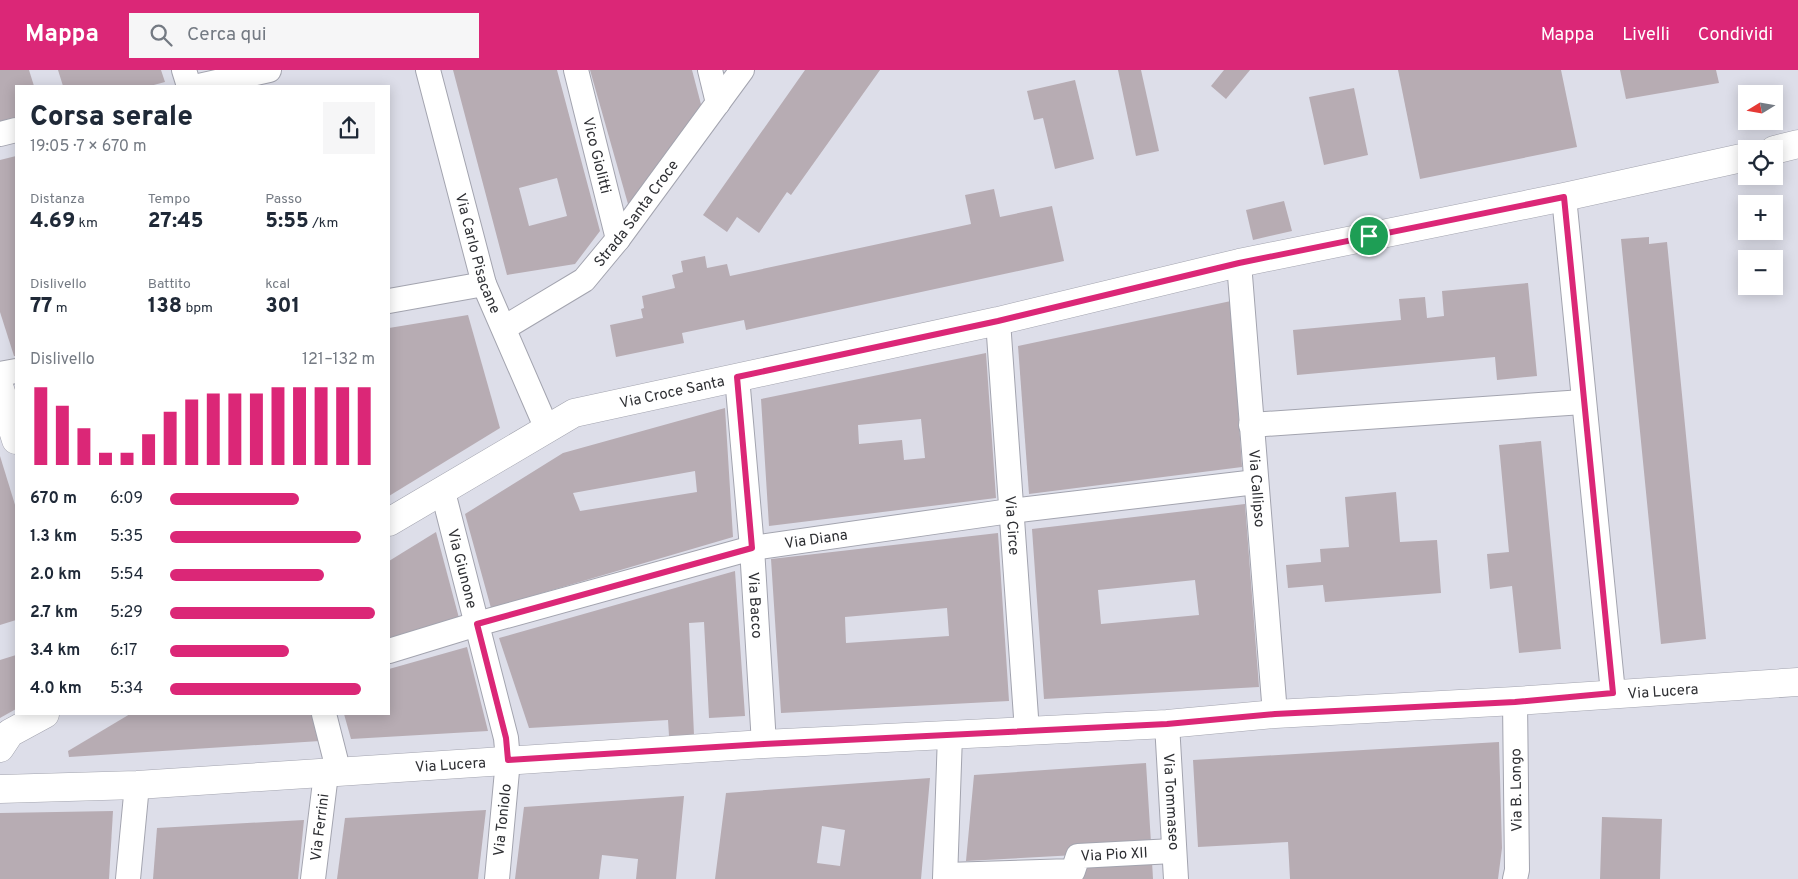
<!DOCTYPE html>
<html lang="it">
<head>
<meta charset="utf-8">
<style>
	:root { --surface:#fff; --page:#f6f6f7; --text:#1f2937; --muted:#747a83; --accent:#db2777 }
	body { margin:0; font-family:Overpass,sans-serif; background:var(--page); color:var(--text); height:100vh; display:flex; flex-direction:column; font-size:19px; white-space:nowrap }
	* { box-sizing:border-box; margin:0 }
	p { font-size:16px; color:var(--muted) }
	.icon { flex:none; width:28px; height:28px; fill:none; stroke:currentColor; stroke-width:2; stroke-linecap:round; stroke-linejoin:round }
	.map { position:relative; flex:1; overflow:hidden }
	.drawer { position:absolute; left:15px; top:15px; width:375px; height:630px; display:flex; flex-direction:column; background:var(--surface); border-radius:0px; box-shadow:0 2px 12px #0003 }
	.drawer>* { flex:none }
	.needle { width:32px; rotate:259deg }
	.buttons { position:absolute; left:1738px; top:15px; display:grid; gap:10px }
	.buttons a { display:grid; place-items:center; width:45px; height:45px; border-radius:0px; background:var(--surface); box-shadow:0 2px 12px #0003; font-size:25px }
	.pin { position:absolute; display:grid; place-items:center; width:42px; height:42px; color:#fff; margin:-21px; border:2px solid #fff; border-radius:50%; box-shadow:0 1px 5px #0007 }
	.round { display:grid; place-items:center; flex:none; width:52px; height:52px; border-radius:0px; background:var(--page) }
	.head { display:flex; align-items:center; justify-content:space-between; height:85px; padding:0 15px }
	h1 { font-size:28px; font-weight:800; line-height:38px }
	.stats { display:grid; grid-template-columns:repeat(3,1fr); gap:8px; height:85px; padding:5px 15px }
	.stats div { display:grid; align-content:center }
	.stats b { font-size:21px; font-weight:800 }
	.stats small { font-size:14px; font-weight:400 }
	.stats p { font-size:14px }
	.chart { height:140px; padding:10px 15px }
	.chart p { display:flex; justify-content:space-between }
	.chart svg { width:100%; height:90px; margin-top:5px; stroke:var(--accent); stroke-width:6 }
	ul { padding:0 15px; list-style:none; font-size:16px }
	li { display:grid; grid-template-columns:80px 60px 1fr; align-items:center; height:38px }
	li i { height:12px; border-radius:6px; background:var(--accent) }
	header { display:flex; align-items:center; gap:30px; box-sizing:border-box; height:70px; padding:0 25px; background:var(--accent); color:#fff }
	header strong { font-size:24px }
	nav { display:flex; gap:28px; margin-inline-start:auto; font-size:18px }
	.search { width:350px; height:45px; background:var(--page); display:flex; align-items:center; gap:12px; box-sizing:border-box; padding:0 18px; border-radius:0px; color:var(--muted); font-size:19px }
	.map>svg:first-child { display:block }
	.building { fill:#b7acb3; fill-rule:evenodd }
	.lines { fill:none; stroke-linecap:round; stroke-linejoin:round }
	.minor-casing { stroke:#a3a4af; stroke-width:26 }
	.tertiary-casing { stroke:#a3a4af; stroke-width:29 }
	.minor { stroke:#fff; stroke-width:24 }
	.tertiary { stroke:#fff; stroke-width:28 }
	.route-casing { stroke:#fff; stroke-width:10 }
	.route { stroke:#db2777; stroke-width:6 }
	.labels { text-anchor:middle; stroke-width:4.5; stroke-linejoin:round; paint-order:stroke }
	.street-label { font-size:15px; fill:#2e2f33; stroke:#fff }
</style>
</head>
<body>
<header>
<strong>Mappa</strong>
<div class="search"><svg class="icon" aria-label="search" viewBox="0 0 24 24"><circle cx="10" cy="10" r="6"/><path d="M15 15l6 6"/></svg>Cerca qui</div>
<nav><a>Mappa</a><a>Livelli</a><a>Condividi</a></nav>
</header>
<div class="map">
<svg width="1798" height="809" viewBox="0 0 1798 809">
	<rect width="100%" height="100%" fill="#dddee9"/>
	<!-- building -->
	<g class="building">
		<polygon points="0,0 29,0 34,16 16,16 16,52 0,56"/>
		<polygon points="58,0 161,0 165,12 150,16 63,16"/>
		<path d="M453 0H557L600 161 575 194 507 205ZM557 108 567 146 529 156 519 118Z"/>
		<polygon points="590,0 692,0 703,42 630,141"/>
		<polygon points="805,0 880,0 791,125 787,122 759,163 737,147 727,162 703,145"/>
		<polygon points="1118,0 1141,0 1159,81 1136,86"/>
		<polygon points="1224,0 1250,0 1226,29 1211,16"/>
		<polygon points="1398,0 1561,0 1577,77 1420,109"/>
		<polygon points="1620,0 1716,0 1719,13 1626,29"/>
		<polygon points="1075,10 1094,89 1055,99 1043,48 1034,50 1027,21"/>
		<polygon points="1354,18 1368,85 1324,95 1309,27"/>
		<polygon points="16,86 16,286 14,286 0,242 0,90"/>
		<polygon points="994,119 1000,147 1052,136 1064,191 746,260 744,250 682,263 684,273 616,287 610,255 643,248 641,239 644,238 642,226 675,218 672,205 683,202 681,191 705,186 707,198 727,194 730,206 971,154 965,125"/>
		<polygon points="1284,131 1292,161 1253,170 1246,140"/>
		<polygon points="1649,167 1649,174 1667,172 1706,569 1661,574 1621,169"/>
		<polygon points="1528,213 1537,306 1497,310 1495,287 1297,305 1293,260 1401,250 1399,229 1425,227 1427,248 1444,246 1442,221"/>
		<polygon points="1231,231 1242,397 1029,424 1018,276"/>
		<polygon points="468,245 500,358 389,426 389,258"/>
		<path d="M986 283 996 428 769 456 761 329ZM921 349 925 388 904 390 902 370 859 374 858 355Z"/>
		<path d="M725 338 733 467 491 538 465 444 563 383ZM695 401 697 422 580 441 573 423Z"/>
		<polygon points="1541,371 1561,579 1519,583 1512,516 1490,519 1487,484 1509,482 1499,375"/>
		<polygon points="0,386 16,438 16,550 0,555"/>
		<polygon points="1396,422 1400,472 1437,470 1441,523 1325,532 1323,515 1288,518 1286,495 1321,492 1320,479 1349,477 1345,427"/>
		<path d="M1245 434 1259 617 1044 629 1032 459ZM1195 510 1199 545 1101 554 1098 520Z"/>
		<polygon points="436,462 459,548 389,569 389,491"/>
		<path d="M998 463 1009 631 781 643 771 489ZM947 538 949 566 846 573 845 547Z"/>
		<polygon points="735,501 745,646 709,648 704,552 689,553 694,665 669,666 668,650 529,658 499,568"/>
		<polygon points="467,577 488,661 351,669 344,644 389,644 389,599"/>
		<polygon points="16,585 16,639 0,648 0,590"/>
		<polygon points="130,644 312,644 320,671 69,687 68,681"/>
		<polygon points="1499,672 1502,778 1498,809 1290,809 1288,772 1198,777 1193,690"/>
		<polygon points="1146,693 1151,773 1076,785 966,791 974,705"/>
		<path d="M930 708 921 809H715L726 723ZM822 756 845 760 840 796 817 793Z"/>
		<polygon points="684,726 676,809 636,809 638,789 602,785 599,809 515,809 524,737"/>
		<polygon points="486,740 478,809 337,809 345,748"/>
		<polygon points="113,741 109,809 0,809 0,743"/>
		<polygon points="1602,747 1662,749 1660,809 1600,809"/>
		<polygon points="304,750 298,809 153,809 157,758"/>
		<polygon points="1152,791 1153,809 1080,809 1080,795"/>
	</g>
	<g class="lines">
		<!-- minor casing -->
		<g class="minor-casing">
			<g id="minor">
				<polyline points="184,0 189,16"/>
				<path id="s1" d="M428 0 484 214 547 359"/>
				<path id="s2" d="M576 0 618 169"/>
				<polyline points="710,0 718,33"/>
				<polyline points="199,16 269,0"/>
				<polyline points="0,64 16,60"/>
				<polyline points="1564,127 1613,623"/>
				<path id="s3" d="M1239 193 1275 644"/>
				<polyline points="389,231 484,214"/>
				<path id="s4" d="M998 251 1027 661"/>
				<path id="s5" d="M504 258 584 210 618 169 742 0"/>
				<polyline points="0,304 16,301"/>
				<path id="s6" d="M737 307 752 478 764 674"/>
				<polyline points="1251,355 1583,332"/>
				<path id="s7" d="M443 422 506 668 508 690 497 809"/>
				<path id="s8" d="M389 581 477 554 752 478 1010 441 1256 412"/>
				<polyline points="324,644 339,703"/>
				<path id="s9" d="M1167 654 1176 809"/>
				<path id="s10" d="M946 805 1073 801 1078 786 1173 781"/>
				<polyline points="128,809 137,715"/>
				<path id="s11" d="M313 809 326 704"/>
				<polyline points="945,809 950,665"/>
				<polyline points="1515,809 1517,800 1515,631"/>
			</g>
		</g>
		<!-- tertiary casing -->
		<g class="tertiary-casing">
			<g id="tertiary">
				<polyline points="1774,80 1798,74"/>
				<polyline points="0,319 16,370"/>
				<path id="s12" d="M389 452 574 343 998 251 1239 193 1564 127 1746 87"/>
				<polyline points="0,678 10,663 45,644"/>
				<path id="s13" d="M0 719 137 715 764 674 1167 654 1275 644 1515 631 1798 612"/>
			</g>
		</g>
		<!-- minor -->
		<use href="#minor" class="minor"/>
		<!-- tertiary -->
		<use href="#tertiary" class="tertiary"/>
	</g>
	<g class="lines">
		<!-- route casing -->
		<g class="route-casing">
			<polygon id="route" points="1564,127 1613,623 1515,632 1275,644 1167,654 764,674 508,690 506,668 477,554 752,478 737,307 998,251 1239,193"/>
		</g>
		<!-- route -->
		<use href="#route" class="route"/>
	</g>
	<g class="labels">
		<!-- street labels -->
		<g class="street-label">
			<text dy="5" stroke="none"><textPath href="#s2" startOffset="88">Vico Giolitti</textPath></text>
			<text dy="5" stroke="none"><textPath href="#s5" startOffset="178">Strada Santa Croce</textPath></text>
			<text dy="5" stroke="none"><textPath href="#s1" startOffset="190">Via Carlo Pisacane</textPath></text>
			<text dy="5" stroke="none"><textPath href="#s12" startOffset="315">Via Croce Santa</textPath></text>
			<text dy="5" stroke="none"><textPath href="#s3" startOffset="226">Via Callipso</textPath></text>
			<text dy="5" stroke="none"><textPath href="#s4" startOffset="205">Via Circe</textPath></text>
			<text dy="5" stroke="none"><textPath href="#s8" startOffset="442">Via Diana</textPath></text>
			<text dy="5" stroke="none"><textPath href="#s7" startOffset="79">Via Giunone</textPath></text>
			<text dy="5" stroke="none"><textPath href="#s6" startOffset="229">Via Bacco</textPath></text>
			<text dy="5" stroke="none"><textPath href="#s13" startOffset="1666">Via Lucera</textPath></text>
			<text dy="5" stroke="none"><textPath href="#s13" startOffset="451">Via Lucera</textPath></text>
			<text transform="translate(1516 720) rotate(-91)" y="5">Via B. Longo</text>
			<text dy="5" stroke="none"><textPath href="#s9" startOffset="78">Via Tommaseo</textPath></text>
			<text transform="translate(502 750) rotate(-84)" y="5">Via Toniolo</text>
			<text dy="5" stroke="none"><textPath href="#s11" startOffset="52">Via Ferrini</textPath></text>
			<text dy="5" stroke="none"><textPath href="#s10" startOffset="179">Via Pio XII</textPath></text>
		</g>
	</g>
</svg>
<div class="buttons">
<a><svg class="needle" viewBox="-14 -14 28 28"><path d="M0-13l5 13h-10z" fill="#e53935"/><path d="M0 13l5-13h-10z" fill="#747a83"/></svg></a>
<a><svg class="icon" aria-label="locate" viewBox="0 0 24 24"><circle cx="12" cy="12" r="6"/><path d="M12 2v4M12 18v4M2 12h4M18 12h4"/></svg></a>
<a>+</a>
<a>−</a>
</div>
<div class="pin" style="left:1369px;top:166px;background:#1e9e55"><svg class="icon" aria-label="arrive" viewBox="0 0 24 24"><path d="M6 21V4h12l-3 4 3 4H6"/></svg></div>
<section class="drawer">
<div class="head"><div><h1>Corsa serale</h1><p>19:05 · 7 × 670 m</p></div><a class="round"><svg class="icon" aria-label="share" viewBox="0 0 24 24"><path d="M12 15V3M7 8l5-5 5 5M5 13v7h14v-7"/></svg></a></div>
<div class="stats">
<div><p>Distanza</p><b>4.69<small> km</small></b></div>
<div><p>Tempo</p><b>27:45</b></div>
<div><p>Passo</p><b>5:55<small> /km</small></b></div>
</div>
<div class="stats">
<div><p>Dislivello</p><b>77<small> m</small></b></div>
<div><p>Battito</p><b>138<small> bpm</small></b></div>
<div><p>kcal</p><b>301</b></div>
</div>
<div class="chart"><p><span>Dislivello</span>121–132 m</p>
<svg viewBox="0 0 160 44" preserveAspectRatio="none"><path d="M5 44V6M15 44V15M25 44V26M35 44V38M45 44V38M55 44V29M65 44V18M75 44V12M85 44V9M95 44V9M105 44V9M115 44V6M125 44V6M135 44V6M145 44V6M155 44V6"/></svg>
</div>
<ul>
<li><b>670 m</b>6:09<i style="width:63%"></i></li>
<li><b>1.3 km</b>5:35<i style="width:93%"></i></li>
<li><b>2.0 km</b>5:54<i style="width:75%"></i></li>
<li><b>2.7 km</b>5:29<i style="width:100%"></i></li>
<li><b>3.4 km</b>6:17<i style="width:58%"></i></li>
<li><b>4.0 km</b>5:34<i style="width:93%"></i></li>
</ul>
</section>
</div>
</body>
</html>
